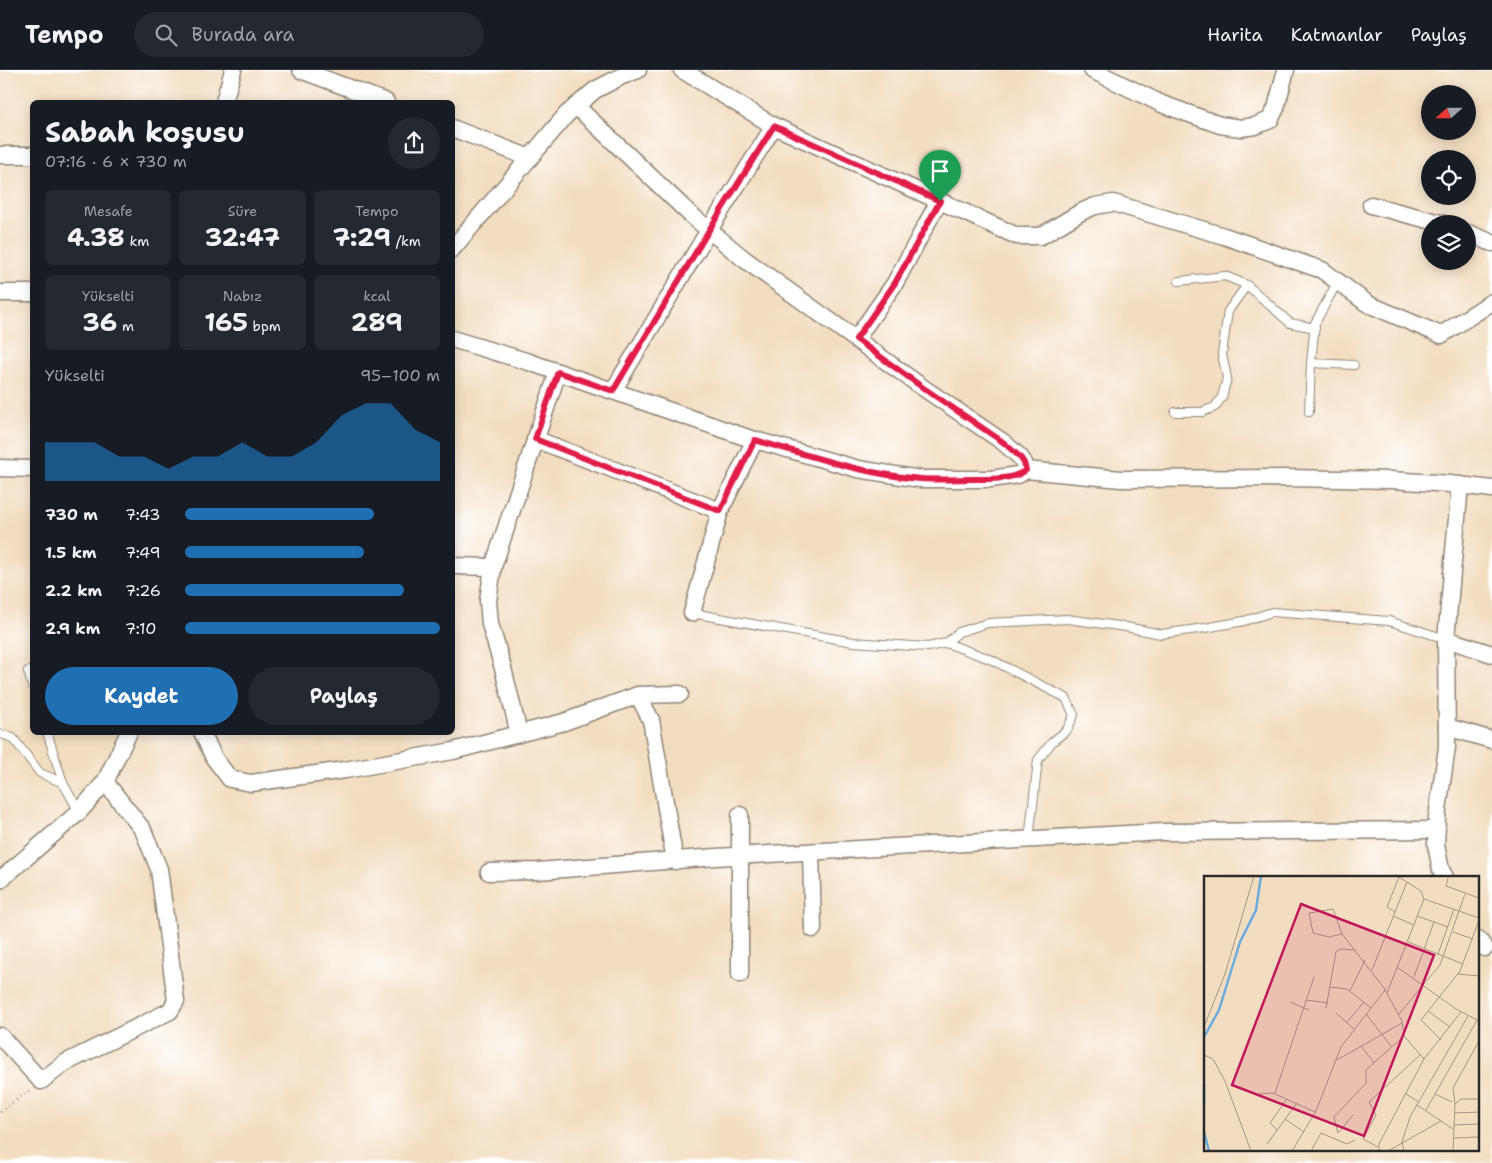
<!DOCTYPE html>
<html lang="tr">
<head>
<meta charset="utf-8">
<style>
	:root { --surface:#171b24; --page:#242831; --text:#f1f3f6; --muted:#9ea1a6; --line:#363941; --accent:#1f6fb2 }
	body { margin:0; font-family:"Shantell Sans",sans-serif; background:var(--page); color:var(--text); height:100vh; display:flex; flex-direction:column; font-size:19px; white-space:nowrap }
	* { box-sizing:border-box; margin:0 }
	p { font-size:16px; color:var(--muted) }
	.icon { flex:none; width:28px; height:28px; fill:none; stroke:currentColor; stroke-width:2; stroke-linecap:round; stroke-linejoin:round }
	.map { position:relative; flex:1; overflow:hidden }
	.drawer { position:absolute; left:30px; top:30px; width:425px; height:635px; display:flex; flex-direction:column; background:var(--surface); border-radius:8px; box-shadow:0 2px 12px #0003 }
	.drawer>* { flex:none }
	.needle { width:32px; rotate:249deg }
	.buttons { position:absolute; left:1421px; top:15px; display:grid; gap:10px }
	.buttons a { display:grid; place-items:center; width:55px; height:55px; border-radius:50%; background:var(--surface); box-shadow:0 2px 12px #0003; font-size:25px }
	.pin { position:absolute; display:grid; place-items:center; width:42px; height:42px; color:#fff; margin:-51px -21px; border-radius:50% 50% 50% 0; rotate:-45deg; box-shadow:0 0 5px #0007 }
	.pin .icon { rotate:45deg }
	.round { display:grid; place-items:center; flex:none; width:52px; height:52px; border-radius:26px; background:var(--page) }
	.summary { display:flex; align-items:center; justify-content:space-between; height:85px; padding:0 15px }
	h1 { font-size:28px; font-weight:700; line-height:38px }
	.metrics { display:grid; grid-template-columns:repeat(3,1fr); gap:8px; height:85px; padding:5px 15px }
	.metrics div { display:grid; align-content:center; border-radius:8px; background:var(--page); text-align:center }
	.metrics b { font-size:25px; font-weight:700 }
	.metrics small { font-size:14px; font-weight:400 }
	.metrics p { font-size:14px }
	.chart { height:140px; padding:10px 15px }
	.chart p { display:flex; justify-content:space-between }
	.chart svg { width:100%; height:90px; margin-top:5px; fill:var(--accent); opacity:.7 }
	.primary-button { display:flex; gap:10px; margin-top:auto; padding:10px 15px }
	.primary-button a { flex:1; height:58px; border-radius:30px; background:var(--accent); color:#fff; font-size:20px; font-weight:700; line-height:58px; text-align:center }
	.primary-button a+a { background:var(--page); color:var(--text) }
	ul { padding:0 15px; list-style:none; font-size:16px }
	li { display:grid; grid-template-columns:80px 60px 1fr; align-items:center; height:38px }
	li i { height:12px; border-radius:6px; background:var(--accent) }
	header { display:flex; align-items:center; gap:30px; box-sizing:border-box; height:70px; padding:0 25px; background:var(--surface); border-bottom:1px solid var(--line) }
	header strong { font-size:24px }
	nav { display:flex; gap:28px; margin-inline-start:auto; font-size:18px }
	.search { width:350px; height:45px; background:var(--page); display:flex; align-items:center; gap:12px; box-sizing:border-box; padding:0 18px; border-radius:28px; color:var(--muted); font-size:19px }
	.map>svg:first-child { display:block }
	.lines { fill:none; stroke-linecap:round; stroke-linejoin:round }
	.service-casing { stroke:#8f8476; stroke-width:10 }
	.minor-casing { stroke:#8f8476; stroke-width:19 }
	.path { stroke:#8f8476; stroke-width:2.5; stroke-dasharray:1 4; stroke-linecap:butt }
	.service { stroke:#fff; stroke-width:8 }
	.minor { stroke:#fff; stroke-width:16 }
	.route-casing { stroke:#fff; stroke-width:10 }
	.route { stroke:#e11d48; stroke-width:6 }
	.inset-river { fill:none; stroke:#6babde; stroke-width:2.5 }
	.inset-road { fill:none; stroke:#a39684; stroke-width:1 }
	.view { fill:#c2185b; fill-opacity:0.15; stroke:#c2185b; stroke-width:2.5 }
	.inset-edge { fill:none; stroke:#2b2b2b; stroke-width:2.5 }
</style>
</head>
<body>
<header>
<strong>Tempo</strong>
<div class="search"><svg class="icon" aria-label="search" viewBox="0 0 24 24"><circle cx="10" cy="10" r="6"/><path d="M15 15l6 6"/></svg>Burada ara</div>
<nav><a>Harita</a><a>Katmanlar</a><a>Paylaş</a></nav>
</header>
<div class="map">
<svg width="1492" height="1093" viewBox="0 0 1492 1093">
	<rect width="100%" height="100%" fill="#fff"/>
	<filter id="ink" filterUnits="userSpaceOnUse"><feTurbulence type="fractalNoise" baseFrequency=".02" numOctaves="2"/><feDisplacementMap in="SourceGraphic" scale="10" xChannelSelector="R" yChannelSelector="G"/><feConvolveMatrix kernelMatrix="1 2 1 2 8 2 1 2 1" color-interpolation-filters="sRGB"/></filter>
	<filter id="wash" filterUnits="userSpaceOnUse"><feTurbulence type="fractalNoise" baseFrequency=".0096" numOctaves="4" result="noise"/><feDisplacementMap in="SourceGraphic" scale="20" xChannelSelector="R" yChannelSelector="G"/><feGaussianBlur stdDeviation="1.12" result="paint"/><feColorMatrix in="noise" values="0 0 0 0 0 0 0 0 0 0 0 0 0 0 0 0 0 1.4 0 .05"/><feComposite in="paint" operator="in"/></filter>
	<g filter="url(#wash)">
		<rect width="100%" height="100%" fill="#f3ddc0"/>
	</g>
	<g filter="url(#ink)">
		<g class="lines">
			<!-- service casing -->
			<g class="service-casing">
				<g id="service">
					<polyline points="1179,211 1225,206 1247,215 1290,253 1315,258"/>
					<polyline points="1311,293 1354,295"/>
					<polyline points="1175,342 1202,342 1215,337 1222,327 1227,308 1222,284 1228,241 1247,215"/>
					<polyline points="1309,342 1311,293 1315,253 1338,211"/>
					<polyline points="692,543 853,572 928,577 946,573 959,562 988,553 1067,549 1126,557 1161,564 1205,558 1244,551 1272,542 1389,551 1446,569"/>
					<polyline points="946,573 990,589 1066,628 1074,645 1067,660 1052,672 1038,690 1029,770"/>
					<polyline points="28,601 32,616"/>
					<polyline points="47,662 63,713 79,742"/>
					<polyline points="0,664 13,668 40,703 63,713"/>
				</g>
			</g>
			<!-- minor casing -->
			<g class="minor-casing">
				<g id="minor">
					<polyline points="301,0 386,32"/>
					<polyline points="682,0 774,56 1017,166 1041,166 1081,142 1095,136 1113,133 1224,166 1322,200 1368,234 1441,265 1492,232"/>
					<polyline points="1092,0 1162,34 1220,55 1241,58 1255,56 1270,50 1276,38 1286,0"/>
					<polyline points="224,32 233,0"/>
					<polyline points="576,36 691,145 744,189 922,317 1003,372 1020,387 1024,393 1026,400"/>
					<polyline points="452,58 530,88"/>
					<polyline points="0,85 32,85"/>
					<polyline points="1371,135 1444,154"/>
					<polyline points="1468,163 1492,173"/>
					<polyline points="452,179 567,44 595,20 622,6 638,0"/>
					<polyline points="0,223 32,223"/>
					<polyline points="452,269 529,292 748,368 858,399 920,409 991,409 1018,405 1026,400 1121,409 1286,408 1391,410 1450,414 1492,419"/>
					<polyline points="856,269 895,213 939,131"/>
					<polyline points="613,321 709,160 774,56"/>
					<polyline points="535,369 720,441"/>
					<polyline points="0,398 32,399"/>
					<polyline points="452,496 493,497"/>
					<polyline points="692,543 720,441 755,370"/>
					<polyline points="1446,569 1492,584"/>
					<polyline points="638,625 651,650 675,791"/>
					<polyline points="1447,657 1492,670"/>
					<polyline points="202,662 214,688 230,709 251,713 345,700 453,681 564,652 638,625 680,624"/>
					<polyline points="519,664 503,598 490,554 488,531 493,497 558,302"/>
					<polyline points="811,783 813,859"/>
					<polyline points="489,802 538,801 716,787 1163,762 1437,760"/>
					<polyline points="1445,807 1441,800 1436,775 1437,747 1447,677 1446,569 1460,415"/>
					<polyline points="0,810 79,742 105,712 129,662"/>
					<polyline points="1478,869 1485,878"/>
					<polyline points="740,904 740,745"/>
					<polyline points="0,966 41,1011 65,993 170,941 176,931 159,799 143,760 105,712"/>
				</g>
			</g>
			<!-- path -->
			<polyline class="path" points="0,1042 30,1020"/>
			<!-- service -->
			<use href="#service" class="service"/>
			<!-- minor -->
			<use href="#minor" class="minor"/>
		</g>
	</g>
	<g class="lines" filter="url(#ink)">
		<!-- route casing -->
		<g class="route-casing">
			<path id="route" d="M774 56 940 131 895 213 856 269 922 317 1003 372 1020 387 1024 393 1026 400C1013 410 990 409 974 409 957 409 939 410 921 409 865 405 808 385 755 370L720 441 535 369 558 302 613 321 709 160Z"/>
		</g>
		<!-- route -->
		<use href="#route" class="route"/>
	</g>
	<!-- overview -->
	<g transform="translate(1204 806)">
		<rect width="275" height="275" fill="#f3ddc0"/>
		<path class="inset-river" d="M0 161 15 134 36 66 52 34 57 0M0 208V228M0 256 5 275"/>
		<path class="inset-road" d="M244 2 242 10 275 22M220 23 275 42M191 36 183 31 195 1M189 40 210 49M213 40 244 51M249 56 269 63M138 58 125 61 109 57 105 37 129 33 138 58 180 112 198 145 200 160 220 183M204 66 259 88M234 78 250 33M193 91 252 133 275 145M168 94 203 6 193 0M254 98 275 100M210 101 230 46M125 111 143 113 167 132M146 115 161 84M183 117 220 23 217 15 203 6M102 124 124 127M86 126 105 134M122 132 132 76 136 73 152 74M224 135 246 151M132 137 150 153M162 138 187 170M194 139 236 89 261 18M143 146 160 126M0 151 21 98 50 0M237 164 217 144 256 95 275 44M157 170 170 187M0 179 9 183 21 205 47 275M133 184 198 147M71 217 110 101M54 218 69 217 111 236M202 218 215 226M231 218 248 226M251 228 249 212 275 165M213 229 249 253M222 234 273 144M250 237 275 236M81 243 100 256M250 249 275 248M73 254 66 247 83 223M134 257 130 241 162 207V194L200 160M134 257 149 239M249 262 275 261M63 268 93 227M174 271 159 263 172 239 165 226 216 179M88 275 112 235 137 171 181 114M107 275 117 257 143 268 151 264M175 275V268L220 183 257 136M184 275 237 245M200 275 198 266 206 241 264 140M249 275 251 228 257 223H275"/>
		<path class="view" d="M97 28 230 79 160 260 28 209Z"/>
		<rect width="275" height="275" class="inset-edge"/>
	</g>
</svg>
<div class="buttons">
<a><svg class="needle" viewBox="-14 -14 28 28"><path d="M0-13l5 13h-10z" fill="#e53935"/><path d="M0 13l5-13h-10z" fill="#9ea1a6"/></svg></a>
<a><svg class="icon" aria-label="locate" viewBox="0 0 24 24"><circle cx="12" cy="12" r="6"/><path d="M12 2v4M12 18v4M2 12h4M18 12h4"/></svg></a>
<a><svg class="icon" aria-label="layers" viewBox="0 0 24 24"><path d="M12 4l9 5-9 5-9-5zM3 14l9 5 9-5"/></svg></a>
</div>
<div class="pin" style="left:940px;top:131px;background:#1e9e55"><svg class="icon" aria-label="arrive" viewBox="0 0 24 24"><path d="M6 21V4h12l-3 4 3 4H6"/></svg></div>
<section class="drawer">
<div class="summary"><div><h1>Sabah koşusu</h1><p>07:16 · 6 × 730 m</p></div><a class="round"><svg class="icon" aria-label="share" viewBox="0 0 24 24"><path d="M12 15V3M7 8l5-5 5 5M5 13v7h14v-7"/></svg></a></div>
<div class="metrics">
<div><p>Mesafe</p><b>4.38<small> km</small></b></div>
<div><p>Süre</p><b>32:47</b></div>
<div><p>Tempo</p><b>7:29<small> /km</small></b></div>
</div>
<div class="metrics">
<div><p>Yükselti</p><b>36<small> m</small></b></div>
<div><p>Nabız</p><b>165<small> bpm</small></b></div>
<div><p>kcal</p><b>289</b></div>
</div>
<div class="chart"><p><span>Yükselti</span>95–100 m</p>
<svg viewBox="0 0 160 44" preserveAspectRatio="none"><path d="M0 44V25L10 25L20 25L30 32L40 32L50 38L60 32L70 32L80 25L90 32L100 32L110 25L120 12L130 6L140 6L150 19L160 25V44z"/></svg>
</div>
<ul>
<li><b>730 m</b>7:43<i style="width:74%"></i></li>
<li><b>1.5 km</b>7:49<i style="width:70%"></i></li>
<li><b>2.2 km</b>7:26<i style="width:86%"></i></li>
<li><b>2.9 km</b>7:10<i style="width:100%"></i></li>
</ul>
<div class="primary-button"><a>Kaydet</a><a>Paylaş</a></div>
</section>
</div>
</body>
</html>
